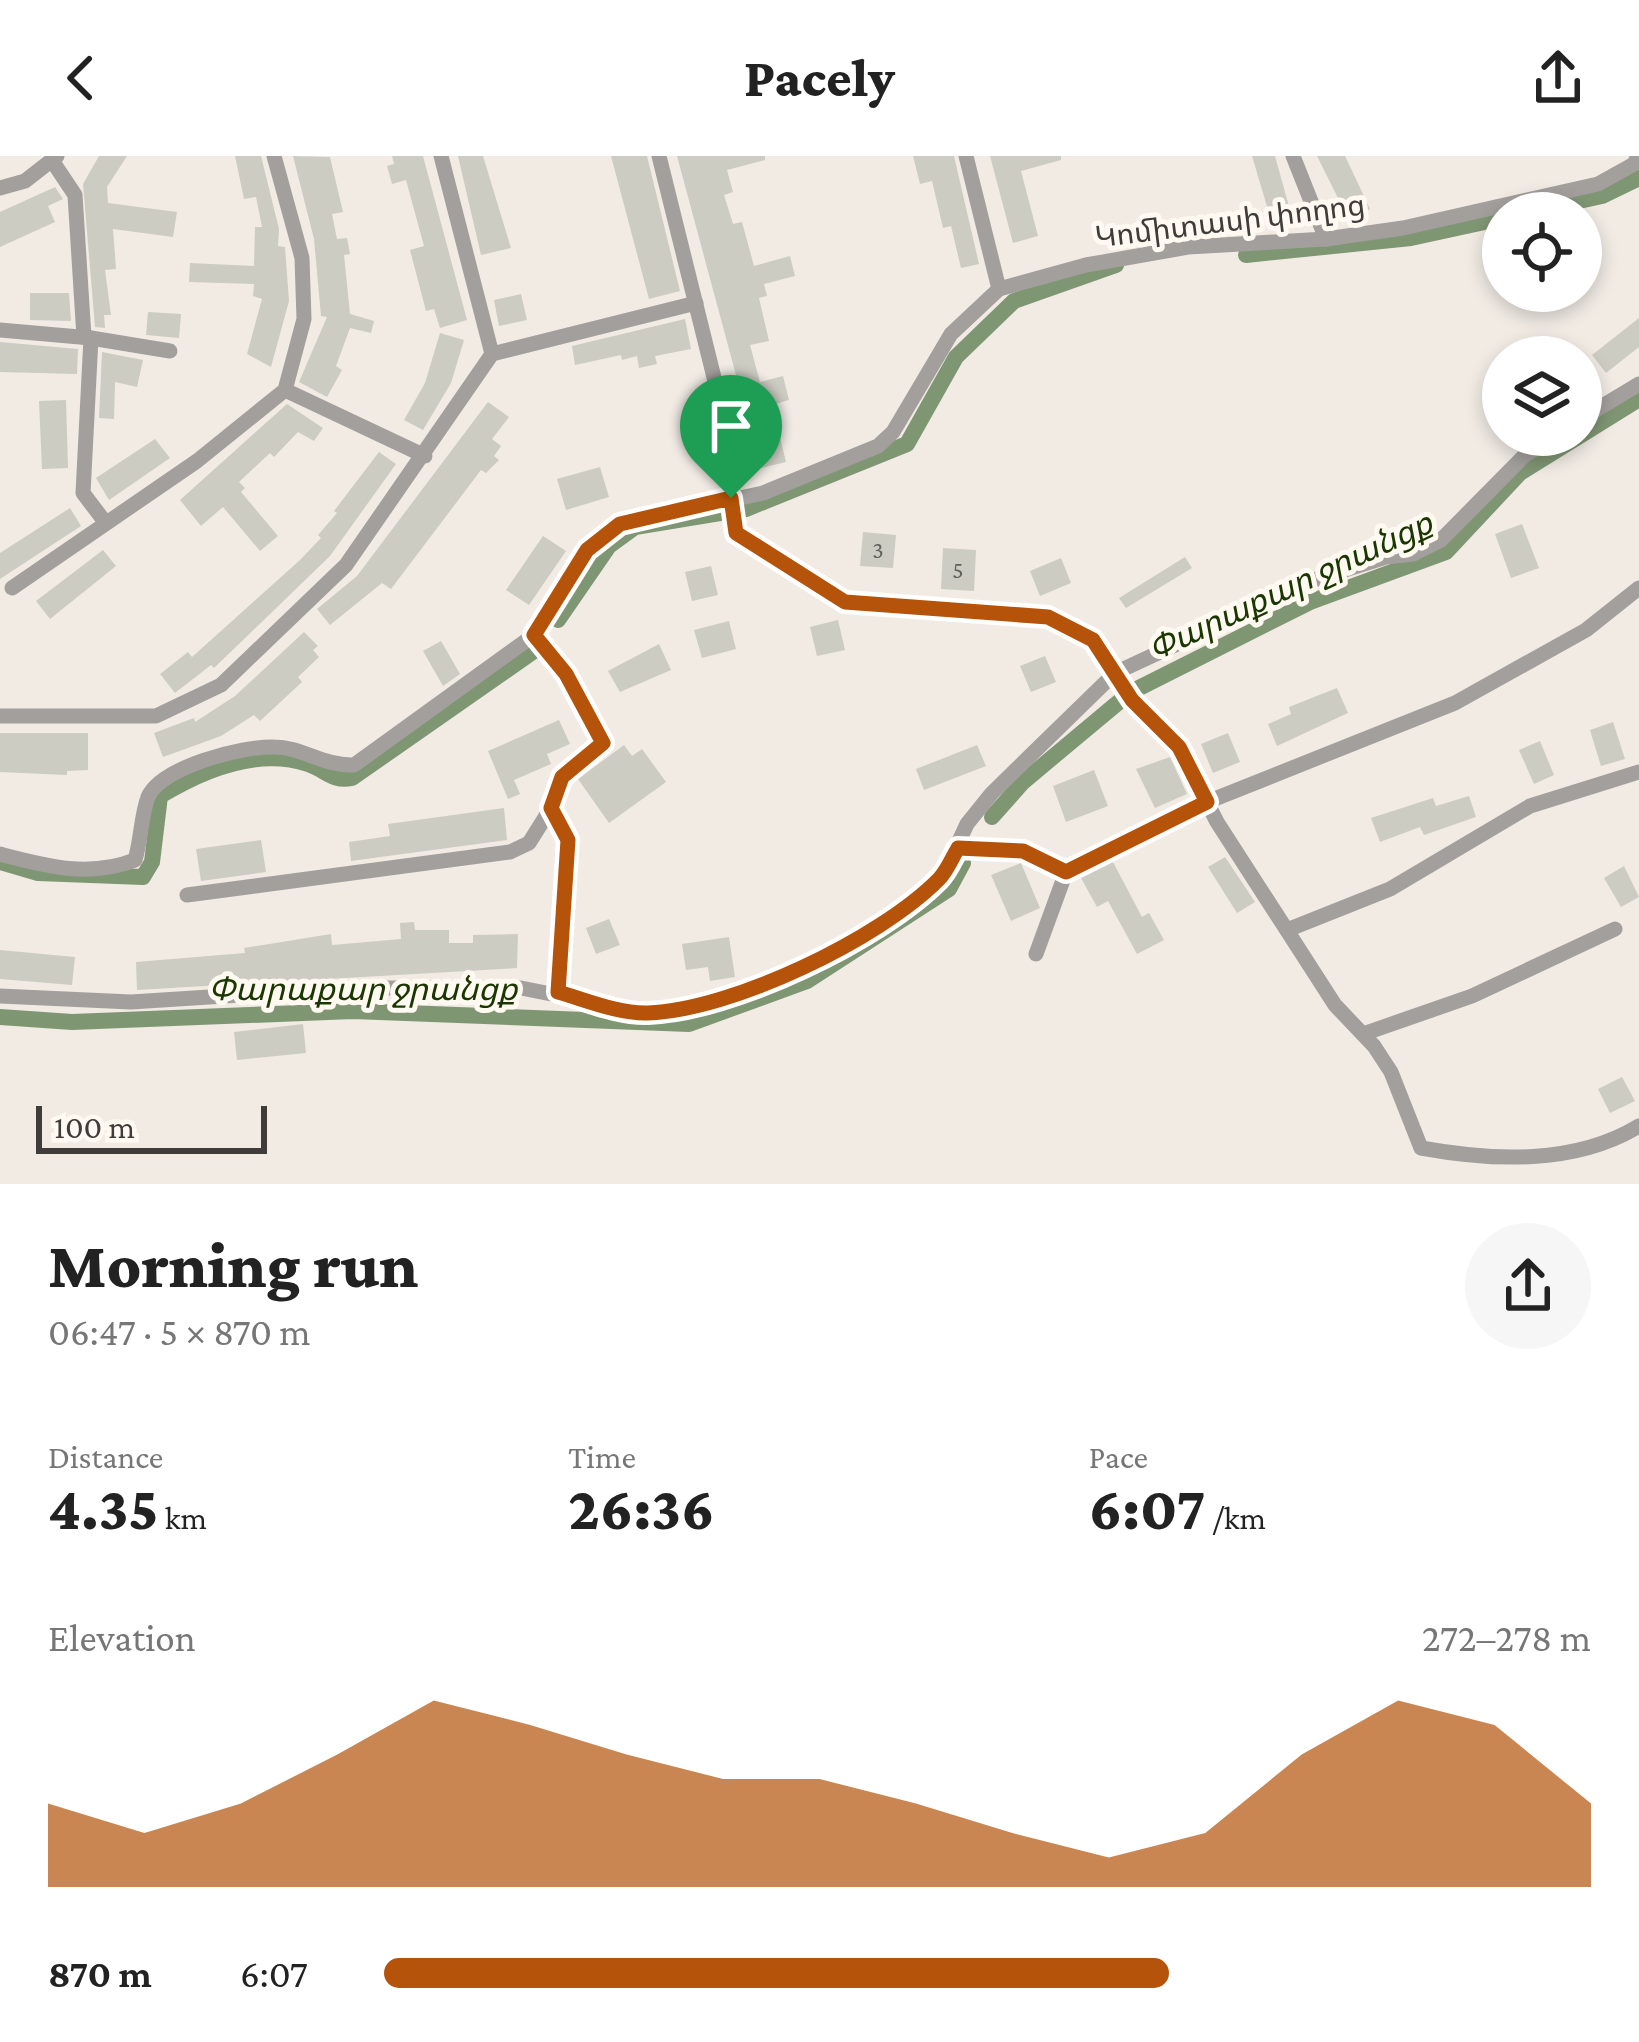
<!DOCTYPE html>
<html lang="en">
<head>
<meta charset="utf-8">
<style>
	:root { --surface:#fff; --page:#f6f6f6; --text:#222; --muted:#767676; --accent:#b45309 }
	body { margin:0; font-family:"Crimson Pro","Noto Sans Armenian",serif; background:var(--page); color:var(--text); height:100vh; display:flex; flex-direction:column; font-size:45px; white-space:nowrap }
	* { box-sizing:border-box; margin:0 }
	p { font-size:39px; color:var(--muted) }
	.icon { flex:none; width:66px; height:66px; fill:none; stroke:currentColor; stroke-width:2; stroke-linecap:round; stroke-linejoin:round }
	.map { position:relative; height:1028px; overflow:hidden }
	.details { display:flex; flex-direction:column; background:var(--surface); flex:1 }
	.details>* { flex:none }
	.controls { position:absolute; left:1482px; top:36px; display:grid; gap:24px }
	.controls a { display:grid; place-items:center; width:120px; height:120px; border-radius:50%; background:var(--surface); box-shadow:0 6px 18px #0003; font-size:60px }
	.scale { position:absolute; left:36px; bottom:30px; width:231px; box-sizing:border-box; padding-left:12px; border:6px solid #3f3c39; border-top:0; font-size:33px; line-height:42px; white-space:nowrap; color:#3f3c39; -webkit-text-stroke:9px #fff9f1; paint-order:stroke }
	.pin { position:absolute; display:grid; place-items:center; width:102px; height:102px; color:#fff; margin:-123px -51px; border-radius:50% 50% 50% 0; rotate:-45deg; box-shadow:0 0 12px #0007 }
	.pin .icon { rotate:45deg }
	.round { display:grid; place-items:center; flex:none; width:126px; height:126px; border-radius:63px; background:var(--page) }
	.summary { display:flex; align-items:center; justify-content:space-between; height:204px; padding:0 48px }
	h1 { font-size:66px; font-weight:800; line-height:90px }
	.stats { display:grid; grid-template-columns:repeat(3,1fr); gap:18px; height:204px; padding:12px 48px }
	.stats div { display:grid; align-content:center }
	.stats b { font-size:60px; font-weight:800 }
	.stats small { font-size:33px; font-weight:400 }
	.stats p { font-size:33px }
	.chart { height:336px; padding:24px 48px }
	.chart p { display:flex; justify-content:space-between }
	.chart svg { width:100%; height:216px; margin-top:12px; fill:var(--accent); opacity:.7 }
	ul { padding:0 48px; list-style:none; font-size:39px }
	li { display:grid; grid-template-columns:192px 144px 1fr; align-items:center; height:90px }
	li i { height:30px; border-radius:15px; background:var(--accent) }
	header { display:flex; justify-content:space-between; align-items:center; height:156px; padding:0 48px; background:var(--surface); font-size:54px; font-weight:800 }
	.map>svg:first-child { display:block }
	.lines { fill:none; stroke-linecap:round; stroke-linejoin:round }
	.canal { stroke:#7f9673; stroke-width:16 }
	.building { fill:#ccccc3 }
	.minor { stroke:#a39f9d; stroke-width:15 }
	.route-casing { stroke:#fff; stroke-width:24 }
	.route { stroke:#b45309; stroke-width:15 }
	.labels { text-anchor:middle; stroke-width:10; stroke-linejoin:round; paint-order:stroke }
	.number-label { font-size:24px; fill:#62605c }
	.street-label { font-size:30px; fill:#3f3c39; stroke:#fff9f1 }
	.water-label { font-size:33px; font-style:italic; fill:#193701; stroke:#fff9f1 }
</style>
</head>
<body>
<header><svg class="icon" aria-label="back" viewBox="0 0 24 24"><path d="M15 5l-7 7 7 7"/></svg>Pacely<svg class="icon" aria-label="share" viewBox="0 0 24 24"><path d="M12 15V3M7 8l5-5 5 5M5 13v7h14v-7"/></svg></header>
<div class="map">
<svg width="1639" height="1028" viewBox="0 0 1639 1028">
	<rect width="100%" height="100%" fill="#f1ebe4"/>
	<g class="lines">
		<!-- canal -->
		<g class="canal">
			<polyline points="1524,57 1602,40 1639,22"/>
			<polyline points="1246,99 1411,82 1503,62"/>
			<polyline points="746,353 907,288 956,201 1014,145 1116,109"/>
			<polyline points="558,464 609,390 635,371 720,357"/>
			<polyline points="1133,535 1310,446 1446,396 1520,317 1639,243"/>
			<polyline points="992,661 1023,626 1120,545"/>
			<path d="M0 706 38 717 143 721 152 706 160 640C203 614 258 591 308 608 326 614 332 626 352 622L534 495"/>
			<polyline points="0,861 72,866 353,855 689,868 807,825 949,733 963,707"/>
		</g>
	</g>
	<!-- building -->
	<g class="building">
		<polygon points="99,0 127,0 107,31 108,47 177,56 173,81 113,73 116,113 105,114 111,159 104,159 105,172 95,171 83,28"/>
		<polygon points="235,0 261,0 279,73 278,90 285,91 289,145 271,211 247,198 262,143 253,140 254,128 189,126 190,107 254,110 255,71 262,71 256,41 244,43"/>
		<polygon points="293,0 330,1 343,56 332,58 337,83 347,82 350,98 344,99 350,158 374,165 371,177 350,172 336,210 342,214 327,241 299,226 327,161 321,160 314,83"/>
		<polygon points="392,0 423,0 467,164 440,172 434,153 426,155 410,94 424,90 406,24 392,28 387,10 394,8"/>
		<polygon points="458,0 483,0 511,92 481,99"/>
		<polygon points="611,0 647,0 680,135 649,143"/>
		<polygon points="677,0 765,0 765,4 727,14 733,36 724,39 733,68 742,66 754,110 790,100 795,120 764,128 767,140 759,142 769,185 750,189 760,226 783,220 789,244 772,249 786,306 761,312"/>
		<polygon points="913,0 954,0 979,108 961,112 951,70 943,72 932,25 920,28"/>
		<polygon points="990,0 1061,0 1061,4 1021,15 1038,80 1013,87"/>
		<polygon points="1252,0 1275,0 1295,72 1274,74"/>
		<polygon points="1317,0 1345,0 1370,53 1349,64"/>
		<polygon points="55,31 63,43 48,50 55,66 0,91 0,56"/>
		<polygon points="30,137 69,137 71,165 30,164"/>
		<polygon points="521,138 527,164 499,170 494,144"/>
		<polygon points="148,156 181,158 179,182 146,179"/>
		<polygon points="1639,162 1639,191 1606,217 1592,199"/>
		<polygon points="685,163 691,193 655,200 657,208 639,212 637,200 622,204 621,199 575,209 572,190"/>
		<polygon points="440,177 464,184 451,227 423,274 404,264 425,227"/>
		<polygon points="0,186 78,193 77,218 0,216"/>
		<polygon points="102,196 143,204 137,231 115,226 114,263 99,262"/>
		<polygon points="66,244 68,312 42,313 39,245"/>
		<polygon points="488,246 509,261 492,283 501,290 494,300 499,304 486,317 481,314 391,433 382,427 330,469 317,453 357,420"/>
		<polygon points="287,248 323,272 314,285 298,276 274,301 270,297 239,326 245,332 241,336 278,380 260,395 223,351 201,370 180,344"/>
		<polygon points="155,283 170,302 109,344 96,322"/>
		<polygon points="379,296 396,308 330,400 214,512 211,509 175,537 160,518 188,496 192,501 300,404 321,382 318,379 337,357 334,355"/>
		<polygon points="600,311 609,341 566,354 557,323"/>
		<polygon points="70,352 81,370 0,423 0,397"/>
		<polygon points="1522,368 1539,412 1511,422 1495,378"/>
		<polygon points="863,376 896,379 893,412 860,410"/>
		<polygon points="543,380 566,395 529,449 506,434"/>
		<polygon points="943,392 976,394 974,435 941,433"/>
		<polygon points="103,394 116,410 50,463 36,445"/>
		<polygon points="1185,401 1192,412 1126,452 1119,442"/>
		<polygon points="1061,402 1071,427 1040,440 1030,415"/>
		<polygon points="711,410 718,439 692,445 685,416"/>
		<polygon points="838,464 845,494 817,500 810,471"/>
		<polygon points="729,465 736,493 702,502 694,474"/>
		<polygon points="304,476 318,490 313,494 319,501 298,521 302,526 260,565 254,559 221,580 163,601 154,577 194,562 195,566 235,540"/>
		<polygon points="441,485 460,518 443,530 423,495"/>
		<polygon points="659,488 671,514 620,536 608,515"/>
		<polygon points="1045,500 1056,526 1031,536 1020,510"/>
		<polygon points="1337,532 1348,557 1277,590 1268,568 1291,558 1289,551"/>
		<polygon points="559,564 570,588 547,598 551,608 514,624 520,638 508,643 488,595"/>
		<polygon points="1613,566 1625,603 1601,610 1590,574"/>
		<polygon points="0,577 88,577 88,614 67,615 67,619 0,616"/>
		<polygon points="1228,577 1240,606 1213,617 1201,588"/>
		<polygon points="1540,585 1554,619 1534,628 1519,594"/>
		<polygon points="624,589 632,600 642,593 666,626 609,667 578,623"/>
		<polygon points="977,589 986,610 924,634 916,613"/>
		<polygon points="1170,601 1187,638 1155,652 1136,613"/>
		<polygon points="1094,614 1108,650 1066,666 1053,630"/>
		<polygon points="1469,640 1476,661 1424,679 1420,671 1380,686 1371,662 1433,642 1436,650"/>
		<polygon points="504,652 507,684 351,705 349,686 390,680 388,668"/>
		<polygon points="261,684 266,716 201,725 196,693"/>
		<polygon points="1225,701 1255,746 1237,757 1208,711"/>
		<polygon points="1113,706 1142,761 1149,757 1164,784 1137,798 1108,745 1097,751 1081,722"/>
		<polygon points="1021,707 1040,752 1011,765 991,719"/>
		<polygon points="1624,710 1639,741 1621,751 1604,722"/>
		<polygon points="609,763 620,789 596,798 586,772"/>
		<polygon points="414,766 415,774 449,774 449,787 473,787 473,779 518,778 517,812 137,834 136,806 245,797 244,792 331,778 332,789 401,783 400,767"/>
		<polygon points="729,781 735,821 710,825 708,811 686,814 682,788"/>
		<polygon points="0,794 75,801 72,829 0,823"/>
		<polygon points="303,868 306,897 237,904 234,876"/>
		<polygon points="1622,921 1635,945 1610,957 1598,933"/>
	</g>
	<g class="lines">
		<!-- minor -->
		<g class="minor">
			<polyline points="441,0 492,198"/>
			<path d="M659 0 736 310 731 342 736 378 845 446 1048 461 1093 484 1132 544 1179 591 1217 666 1335 849 1374 890 1391 916 1421 992C1493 1005 1575 1009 1639 970"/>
			<polyline points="966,0 999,133"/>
			<polyline points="1293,0 1326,83"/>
			<polyline points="53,6 75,39 84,181"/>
			<polyline points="0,32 25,25 57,0"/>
			<polyline points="0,174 91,182 83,337 105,366"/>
			<polyline points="91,182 170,195"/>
			<polyline points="285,234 425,300"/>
			<polyline points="1581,263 1639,228"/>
			<polyline points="12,432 197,305 285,234 304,163 302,102 274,0"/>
			<polyline points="534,479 566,518 603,587 562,621 551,652 569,684 558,836"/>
			<polyline points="0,560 156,560 221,529 346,409 492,198 696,147"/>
			<polyline points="958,692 1023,695 1066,716"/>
			<path d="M0 698C46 710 89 722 135 704 141 684 141 660 148 641 161 611 242 590 274 591 303 591 322 610 354 609L534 479 587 394 620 368 763 337 878 290 893 276 951 178 999 133 1086 109 1188 91 1326 83 1403 72 1598 28 1634 8 1638 0"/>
			<polyline points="187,739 510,696 529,687 551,652"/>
			<polyline points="1287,774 1390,733 1530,650 1639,616"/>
			<polyline points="1036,798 1066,716 1207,646 1455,547 1586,474 1639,432"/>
			<polyline points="0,840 131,846 352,832 521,832 647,857 745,835 786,820 851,785 942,722 967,668 992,637 1115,517 1319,422 1386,401 1413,398 1441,384 1524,300 1556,279"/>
			<polyline points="1363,878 1472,840 1615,773"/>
		</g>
	</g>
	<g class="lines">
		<!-- route casing -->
		<g class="route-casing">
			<path id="route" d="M731 342 736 377 845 446 1048 461 1093 484 1132 544 1179 591 1207 646 1066 716 1023 695 958 692C952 702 947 715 939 723 880 783 732 854 648 857 619 858 586 844 558 836L568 684 551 652 562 621 603 587 566 518 534 479 587 394 620 368Z"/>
		</g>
		<!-- route -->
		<use href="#route" class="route"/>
	</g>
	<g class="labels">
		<!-- number labels -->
		<g class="number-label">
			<text x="878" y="402">3</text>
			<text x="958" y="422">5</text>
		</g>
		<!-- street labels -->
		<g class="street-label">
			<text transform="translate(1230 65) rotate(-7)" y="10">Կոմիտասի փողոց</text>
		</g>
		<!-- water labels -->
		<g class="water-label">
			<text transform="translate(1290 429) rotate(-25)" y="12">Փարաքար ջրանցք</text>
			<text x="363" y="844">Փարաքար ջրանցք</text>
		</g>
	</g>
</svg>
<div class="controls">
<a><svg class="icon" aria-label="locate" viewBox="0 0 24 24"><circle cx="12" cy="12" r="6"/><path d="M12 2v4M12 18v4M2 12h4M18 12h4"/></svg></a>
<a><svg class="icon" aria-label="layers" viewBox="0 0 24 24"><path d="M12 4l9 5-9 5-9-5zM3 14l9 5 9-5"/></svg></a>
</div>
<div class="scale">100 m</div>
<div class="pin" style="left:731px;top:342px;background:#1e9e55"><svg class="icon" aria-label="arrive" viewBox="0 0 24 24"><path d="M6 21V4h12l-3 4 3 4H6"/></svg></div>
</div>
<section class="details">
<div class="summary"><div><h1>Morning run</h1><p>06:47 · 5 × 870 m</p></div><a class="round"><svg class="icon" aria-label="share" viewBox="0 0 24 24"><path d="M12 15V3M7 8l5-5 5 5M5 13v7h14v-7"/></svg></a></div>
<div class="stats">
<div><p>Distance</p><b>4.35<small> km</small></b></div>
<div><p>Time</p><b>26:36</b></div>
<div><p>Pace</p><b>6:07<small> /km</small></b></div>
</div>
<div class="chart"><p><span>Elevation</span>272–278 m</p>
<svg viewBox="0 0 160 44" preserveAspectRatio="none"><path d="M0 44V27L10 33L20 27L30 17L40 6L50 11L60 17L70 22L80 22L90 27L100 33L110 38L120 33L130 17L140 6L150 11L160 27V44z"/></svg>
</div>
<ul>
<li><b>870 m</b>6:07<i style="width:65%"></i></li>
</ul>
</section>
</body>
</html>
